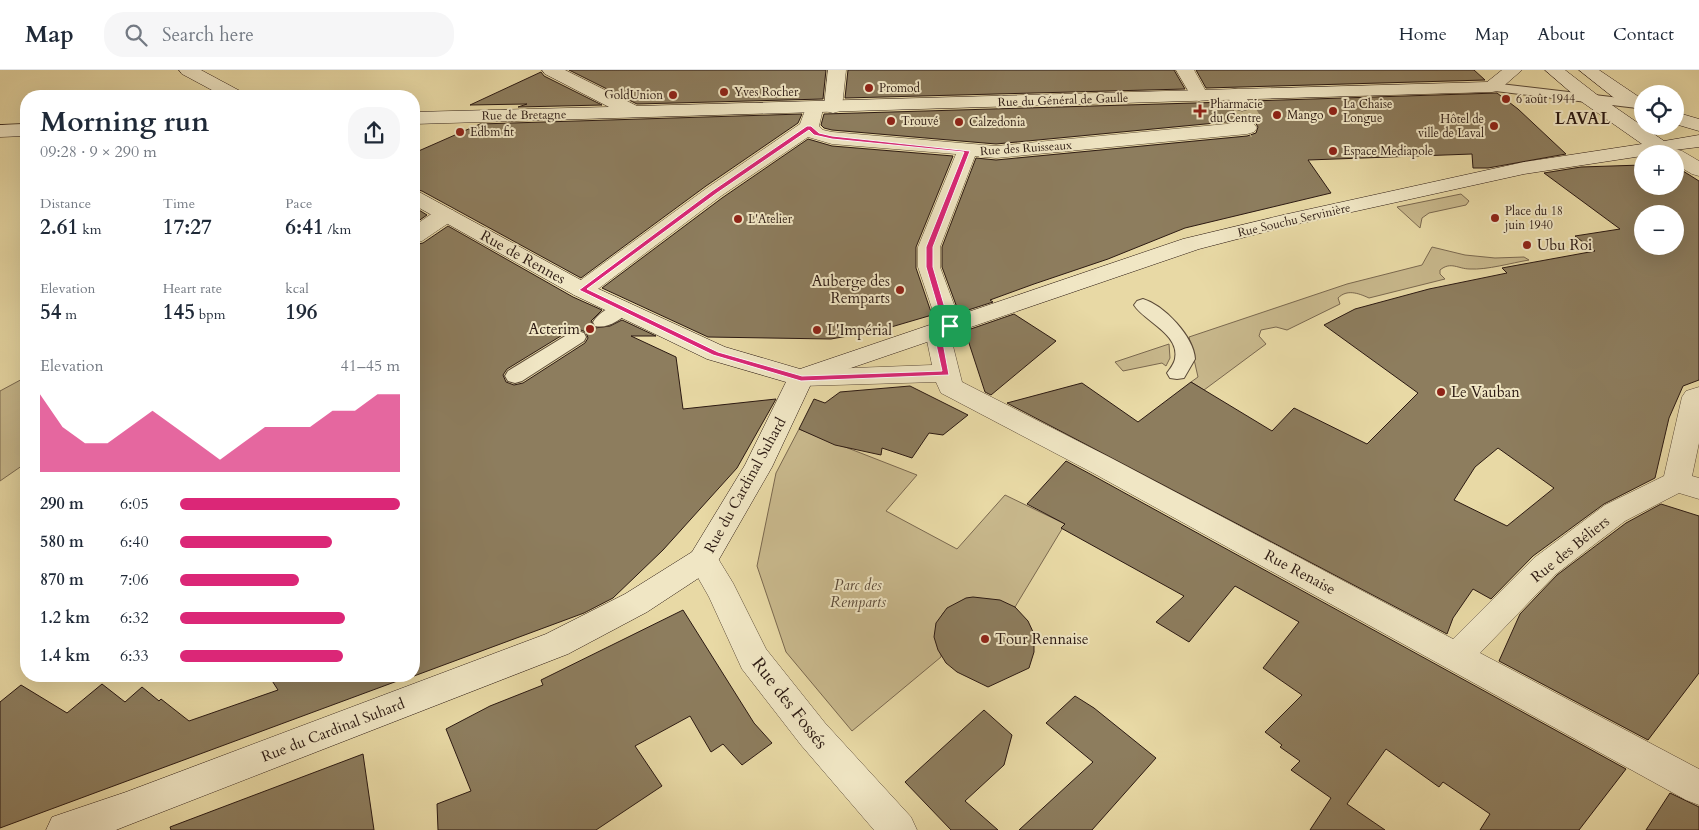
<!DOCTYPE html>
<html lang="en">
<head>
<meta charset="utf-8">
<style>
	:root { --surface:#fff; --page:#f6f6f7; --text:#1f2937; --muted:#747a83; --line:#e0e1e3; --accent:#db2777 }
	body { margin:0; font-family:Cardo,serif; background:var(--page); color:var(--text); height:100vh; display:flex; flex-direction:column; font-size:19px; white-space:nowrap }
	* { box-sizing:border-box; margin:0 }
	p { font-size:16px; color:var(--muted) }
	.icon { flex:none; width:28px; height:28px; fill:none; stroke:currentColor; stroke-width:2; stroke-linecap:round; stroke-linejoin:round }
	.map { position:relative; flex:1; overflow:hidden }
	.side { position:absolute; left:20px; top:20px; width:400px; height:592px; display:flex; flex-direction:column; background:var(--surface); border-radius:20px; box-shadow:0 5px 20px #0002 }
	.side>* { flex:none }
	.controls { position:absolute; left:1634px; top:15px; display:grid; gap:10px }
	.controls a { display:grid; place-items:center; width:50px; height:50px; border-radius:50%; background:var(--surface); box-shadow:0 5px 20px #0002; font-size:25px }
	.pin { position:absolute; display:grid; place-items:center; width:42px; height:42px; color:#fff; margin:-21px; border-radius:10px; box-shadow:0 2px 8px #0006 }
	.round { display:grid; place-items:center; flex:none; width:52px; height:52px; border-radius:20px; background:var(--page) }
	.summary { display:flex; align-items:center; justify-content:space-between; height:85px; padding:0 20px }
	h1 { font-size:28px; font-weight:600; line-height:38px }
	.figures { display:grid; grid-template-columns:repeat(3,1fr); gap:8px; height:85px; padding:5px 20px }
	.figures div { display:grid; align-content:center }
	.figures b { font-size:21px; font-weight:600 }
	.figures small { font-size:14px; font-weight:400 }
	.figures p { font-size:14px }
	.chart { height:140px; padding:10px 20px }
	.chart p { display:flex; justify-content:space-between }
	.chart svg { width:100%; height:90px; margin-top:5px; fill:var(--accent); opacity:.7 }
	ul { padding:0 20px; list-style:none; font-size:16px }
	li { display:grid; grid-template-columns:80px 60px 1fr; align-items:center; height:38px }
	li i { height:12px; border-radius:6px; background:var(--accent) }
	header { display:flex; align-items:center; gap:30px; box-sizing:border-box; height:70px; padding:0 25px; background:var(--surface); border-bottom:1px solid var(--line) }
	header strong { font-size:24px }
	nav { display:flex; gap:28px; margin-inline-start:auto; font-size:18px }
	.search { width:350px; height:45px; background:var(--page); display:flex; align-items:center; gap:12px; box-sizing:border-box; padding:0 18px; border-radius:20px; color:var(--muted); font-size:19px }
	.map>svg:first-child { display:block }
	.green { fill:#c8b88c; stroke:#7a684f }
	.building { fill:#8d7d5e; stroke:#2b1912; fill-rule:evenodd }
	.lines { fill:none; stroke-linecap:round; stroke-linejoin:round }
	.street-tunnel { stroke:#c2b388; stroke-width:20; stroke-dasharray:20 10; stroke-linecap:butt }
	.lane-casing { stroke:#5a4937; stroke-width:2 }
	.street-casing { stroke:#5a4937; stroke-width:1 }
	.secondary-casing { stroke:#2b1912; stroke-width:1 }
	.lane { fill:#f0e6c4; fill-rule:evenodd }
	.street { fill:#f0e6c4; fill-rule:evenodd }
	.secondary { fill:#f0e6c4; fill-rule:evenodd }
	.route { fill:#db2777; stroke:#fff; fill-rule:evenodd }
	.poi-dot { fill:#8f2418; stroke:#f0e6c4; stroke-width:2 }
	.labels { text-anchor:middle; stroke-width:4; stroke-linejoin:round; paint-order:stroke }
	.far-poi-label { font-size:12px; fill:#2b1912; stroke:#f0e6c4; text-anchor:start }
	.far-street-label { font-size:12px; fill:#2b1912; stroke:#f0e6c4 }
	.poi-label { font-size:15px; fill:#2b1912; stroke:#f0e6c4; text-anchor:start }
	.street-label { font-size:15px; fill:#2b1912; stroke:#f0e6c4 }
	.park-label { font-size:15px; font-style:italic; fill:#5a4937; stroke:#f0e6c4 }
	.far-district-label { font-size:16px; font-weight:bold; letter-spacing:1px; fill:#2b1912; stroke:#f0e6c4 }
	.near-street-label { font-size:18px; fill:#2b1912; stroke:#f0e6c4 }
</style>
</head>
<body>
<header>
<strong>Map</strong>
<div class="search"><svg class="icon" aria-label="search" viewBox="0 0 24 24"><circle cx="10" cy="10" r="6"/><path d="M15 15l6 6"/></svg>Search here</div>
<nav><a>Home</a><a>Map</a><a>About</a><a>Contact</a></nav>
</header>
<div class="map">
<svg width="1699" height="760" viewBox="0 0 1699 760">
	<rect width="100%" height="100%" fill="#e8d9a5"/>
	<filter id="stains"><feTurbulence type="fractalNoise" baseFrequency=".004" numOctaves="4"/><feColorMatrix values="0 0 0 0 .2 0 0 0 0 .09 0 0 0 0 .02 0 0 0 .5 -.17"/></filter>
	<radialGradient id="worn" r=".72"><stop offset=".6" stop-color="#630" stop-opacity="0"/><stop offset="1" stop-color="#630" stop-opacity=".3"/></radialGradient>
	<!-- green -->
	<g class="green">
		<polygon points="1461,124 1469,131 1466,135 1429,143 1422,148 1420,158 1397,137"/>
		<path d="M1432 177 1465 185 1495 188 1524 187 1529 190C1511 193 1487 200 1470 199 1458 199 1451 191 1440 200V204L1445 209 1369 228C1358 223 1347 219 1338 228L1340 234 1287 260 1276 257 1261 260 1259 266 1266 274 1204 320 1191 312 1198 307 1189 267 1347 214 1422 195Z"/>
		<polygon points="1169,274 1170,288 1166,296 1162,293 1123,301 1115,292"/>
		<polygon points="26,307 26,393 0,411 0,321"/>
		<polygon points="799,359 917,405 886,441 957,479 1005,425 1065,454 1015,537 943,543 941,587 852,661 786,582 757,496 776,403"/>
	</g>
	<!-- building -->
	<g class="building">
		<polygon points="569,0 826,0 823,29 637,34"/>
		<polygon points="848,0 1174,0 1185,19 845,28"/>
		<polygon points="1196,0 1474,0 1485,10 1206,18"/>
		<polygon points="541,2 544,6 602,35 518,37 527,34 470,35"/>
		<polygon points="1497,23 1518,39 1566,84 1488,98 1473,98 1472,84 1308,90 1331,123 1185,158 1108,189 1034,214 990,230 993,232 959,243 942,197 942,177 976,88 996,90 1247,66 1256,63 1258,57 1255,52 1247,50 996,74 832,60 824,58 821,55 824,44 1228,32 1233,40 1243,43 1251,40 1253,36 1251,31"/>
		<polygon points="802,44 798,53 706,116 581,208 422,121 414,119 414,83 480,54"/>
		<polygon points="808,69 832,76 953,86 916,177 916,198 932,245 881,260 831,269 708,267 602,218 722,128"/>
		<path d="M1642 95V116H1675V96L1699 111V310L1683 316 1669 348 1655 408 1604 434 1533 486 1491 529 1473 519 1453 548 1447 564 1007 333 1082 313 1138 352 1191 312 1272 361 1294 338 1367 374 1418 323 1324 255 1355 239 1429 219 1507 203 1502 198 1595 181 1575 166 1620 159 1544 103 1581 97ZM1642 144H1675V176H1642ZM1498 378 1554 418 1507 456 1454 430 1475 397Z"/>
		<polygon points="414,137 427,145 414,154"/>
		<path d="M448 156 573 227 602 240 591 251 595 258 610 256 622 250 656 266H631L676 287 683 339 776 329 737 398 663 480 613 528 584 543 414 606V175L423 173ZM578 259 586 262 588 268 585 273 523 313 514 315 506 312 503 305 507 299 569 261Z"/>
		<polygon points="1014,244 1056,271 991,325 985,322 965,261"/>
		<polygon points="910,316 968,345 943,365 929,363 912,388 882,378 881,385 835,375 799,359 814,329 825,333 840,322"/>
		<polygon points="1066,391 1092,405 1626,699 1579,760 1480,760 1490,744 1443,712 1439,717 1386,679 1347,734 1385,760 1310,760 1331,728 1291,700 1300,691 1280,677 1282,675 1265,662 1302,625 1263,598 1299,552 1235,516 1189,572 1156,552 1184,526 1061,458 1065,454 1027,434"/>
		<polygon points="1661,434 1699,446 1699,603 1648,670 1499,591 1520,544 1557,505 1626,453"/>
		<polygon points="973,527 1000,530 1015,537 1028,551 1034,564 1034,582 1029,598 988,617 957,602 946,593 938,580 934,567 936,553 947,538 966,528"/>
		<polygon points="683,540 754,653 772,673 742,695 723,674 711,682 690,646 635,676 662,716 596,760 438,760 437,734 471,721 446,659 490,636 543,615 541,610"/>
		<polygon points="269,606 400,606 400,610 0,758 0,632 21,615 67,643 102,614 125,632 142,617 159,631 161,629 189,651 278,620"/>
		<polygon points="1075,626 1094,638 1156,688 1092,760 1019,760 1093,692 1046,653"/>
		<polygon points="984,640 1012,665 1004,695 965,731 998,760 951,760 905,712"/>
		<polygon points="363,684 374,760 171,760 170,757"/>
		<polygon points="1670,723 1699,737 1699,760 1646,760"/>
	</g>
	<g class="lines">
		<!-- street-tunnel -->
		<polyline class="street-tunnel" points="1242,35 1254,55 1247,58"/>
		<!-- lane casing -->
		<g class="lane-casing">
			<g id="lane">
				<polygon points="1492,13 1637,30 1642,31 1642,36 1637,38 1487,20 1485,17"/>
				<path d="M1143 229C1164 235 1194 267 1195 289L1184 308 1177 309 1170 308 1167 303C1170 299 1174 294 1175 289 1180 264 1145 252 1134 235L1137 231Z"/>
				<path d="M621 233 628 235 630 239C623 249 608 259 595 256L593 252C598 243 611 236 621 233Z"/>
				<polygon points="577,261 584,263 586,267 584,271 522,311 515,313 508,311 505,306 508,301 570,263"/>
			</g>
		</g>
		<!-- street casing -->
		<g class="street-casing">
			<g id="street">
				<polygon points="828,0 846,0 842,37 840,41 833,43 826,41 824,37"/>
				<polygon points="1176,0 1194,0 1208,25 1205,29 1199,31 1193,29"/>
				<polygon points="1235,19 1241,20 1251,35 1249,39 1242,41 1235,39 1226,24 1229,20"/>
				<polygon points="814,33 821,35 823,39 819,56 823,60 832,62 996,76 1247,52 1254,54 1257,58 1254,62 1247,64 996,88 975,86 940,177 940,197 962,256 959,261 950,264 962,312 1113,389 1453,569 1534,488 1605,435 1664,406 1682,327 1686,321 1699,317 1699,373 1692,406 1699,408 1699,429 1679,423 1625,451 1556,504 1480,583 1699,699 1699,735 1686,730 1093,403 941,323 936,312 801,316 792,314 788,308 792,302 801,300 932,295 925,261 928,256 937,253 918,197 918,177 956,84 832,74 808,67 721,126 590,225 582,227 574,225 570,220 574,215 707,118 800,54 807,35"/>
				<polygon points="1675,79 1682,81 1699,91 1699,106 1692,104 1675,94 1675,84 1666,84 1668,81"/>
				<polygon points="445,139 453,140 456,145 453,150 422,171 414,173 414,156 437,140"/>
				<polygon points="703,478 714,482 733,513 766,579 825,653 911,747 917,760 874,760 801,675 742,599 709,527 688,490 692,482"/>
			</g>
		</g>
		<!-- secondary casing -->
		<g class="secondary-casing">
			<g id="secondary">
				<polygon points="179,0 201,0 242,22 245,26 223,26 182,4"/>
				<polygon points="542,0 565,0 637,36 1487,12 1502,0 1522,0 1498,21 1492,22 414,54 414,42 609,37 545,4"/>
				<polygon points="1545,0 1565,0 1596,24 1664,71 1699,65 1699,77 1642,84 1642,86 1524,104 1284,157 1199,179 848,299 811,314 772,397 714,498 647,542 568,584 126,756 116,760 46,760 52,747 126,722 546,564 625,524 692,482 745,395 786,312 707,289 574,225 414,135 414,121 421,123 590,215 725,277 800,299 1183,169 1283,145 1524,92 1642,74 1582,32"/>
				<polygon points="1579,0 1599,0 1642,29 1642,41 1618,31"/>
				<polygon points="1675,42 1699,49 1699,61 1675,54"/>
				<polygon points="26,54 26,66 0,67 0,55"/>
			</g>
		</g>
		<!-- lane -->
		<use href="#lane" class="lane"/>
		<!-- street -->
		<use href="#street" class="street"/>
		<!-- secondary -->
		<use href="#secondary" class="secondary"/>
	</g>
	<!-- route -->
	<path class="route" d="M807 56H811L819 63 832 66 970 81 933 177V197L945 238 954 256 941 262 949 305 801 311 713 285 579 220 712 121ZM809 60 814 65 832 69 964 82 926 177V197L938 238 946 255 933 261 942 301 802 306 718 282 587 219 717 123Z"/>
	<!-- markers -->
	<g class="poi-dot">
		<circle cx="869" cy="18" r="5"/>
		<circle cx="724" cy="22" r="5"/>
		<circle cx="673" cy="25" r="5"/>
		<circle cx="1506" cy="29" r="5"/>
		<path d="M1197.5 33.5h5v5h5v5h-5v5h-5v-5h-5v-5h5z"/>
		<circle cx="1333" cy="41" r="5"/>
		<circle cx="1277" cy="45" r="5"/>
		<circle cx="891" cy="51" r="5"/>
		<circle cx="959" cy="52" r="5"/>
		<circle cx="1494" cy="56" r="5"/>
		<circle cx="460" cy="62" r="5"/>
		<circle cx="1333" cy="81" r="5"/>
		<circle cx="1495" cy="148" r="5"/>
		<circle cx="738" cy="149" r="5"/>
		<circle cx="1527" cy="175" r="5"/>
		<circle cx="900" cy="220" r="5"/>
		<circle cx="590" cy="259" r="5"/>
		<circle cx="817" cy="260" r="5"/>
		<circle cx="1441" cy="322" r="5"/>
		<circle cx="985" cy="569" r="5"/>
	</g>
	<g class="labels">
		<!-- far-poi labels -->
		<g class="far-poi-label">
			<text x="879" y="22">Promod</text>
			<text x="734" y="26">Yves Rocher</text>
			<text x="663" y="29" text-anchor="end">GoldUnion</text>
			<text x="1516" y="33">6 août 1944</text>
			<text x="1210" y="38">Pharmacie<tspan x="1210" dy="14">du Centre</tspan></text>
			<text x="1343" y="38">La Chaise<tspan x="1343" dy="14">Longue</tspan></text>
			<text x="1287" y="49">Mango</text>
			<text x="1484" y="53" text-anchor="end">Hôtel de<tspan x="1484" dy="14">ville de Laval</tspan></text>
			<text x="901" y="55">Trouvé</text>
			<text x="969" y="56">Calzedonia</text>
			<text x="470" y="66">Edbm fit</text>
			<text x="1343" y="85">Espace Mediapole</text>
			<text x="1505" y="145">Place du 18<tspan x="1505" dy="14">juin 1940</tspan></text>
			<text x="748" y="153">L'Atelier</text>
		</g>
		<!-- far-street labels -->
		<g class="far-street-label">
			<text transform="translate(1063 30) rotate(-2)" y="4">Rue du Général de Gaulle</text>
			<text transform="translate(524 45) rotate(-1)" y="4">Rue de Bretagne</text>
			<text transform="translate(1026 78) rotate(-4)" y="4">Rue des Ruisseaux</text>
			<text transform="translate(1294 150) rotate(-13)" y="4">Rue Souchu Servinière</text>
		</g>
		<!-- poi labels -->
		<g class="poi-label">
			<text x="1537" y="180">Ubu Roi</text>
			<text x="890" y="216" text-anchor="end">Auberge des<tspan x="890" dy="17">Remparts</tspan></text>
			<text x="580" y="264" text-anchor="end">Acterim</text>
			<text x="827" y="265">L'Impérial</text>
			<text x="1451" y="327">Le Vauban</text>
			<text x="995" y="574">Tour Rennaise</text>
		</g>
		<!-- street labels -->
		<g class="street-label">
			<text transform="translate(523 187) rotate(29)" y="5">Rue de Rennes</text>
			<text transform="translate(745 415) rotate(-61)" y="5">Rue du Cardinal Suhard</text>
			<text transform="translate(1570 479) rotate(-39)" y="5">Rue des Béliers</text>
			<text transform="translate(1300 502) rotate(28)" y="5">Rue Renaise</text>
			<text transform="translate(333 660) rotate(-21)" y="5">Rue du Cardinal Suhard</text>
		</g>
		<!-- park labels -->
		<g class="park-label">
			<text x="858" y="520">Parc des<tspan x="858" dy="17">Remparts</tspan></text>
		</g>
		<!-- far-district labels -->
		<g class="far-district-label">
			<text x="1583" y="54">LAVAL</text>
		</g>
		<!-- near-street labels -->
		<g class="near-street-label">
			<text transform="translate(790 633) rotate(52)" y="6">Rue des Fossés</text>
		</g>
	</g>
	<rect width="100%" height="100%" filter="url(#stains)"/>
	<rect width="100%" height="100%" fill="url(#worn)"/>
</svg>
<div class="controls">
<a><svg class="icon" aria-label="locate" viewBox="0 0 24 24"><circle cx="12" cy="12" r="6"/><path d="M12 2v4M12 18v4M2 12h4M18 12h4"/></svg></a>
<a>+</a>
<a>−</a>
</div>
<div class="pin" style="left:950px;top:256px;background:#1e9e55"><svg class="icon" aria-label="arrive" viewBox="0 0 24 24"><path d="M6 21V4h12l-3 4 3 4H6"/></svg></div>
<section class="side">
<div class="summary"><div><h1>Morning run</h1><p>09:28 · 9 × 290 m</p></div><a class="round"><svg class="icon" aria-label="share" viewBox="0 0 24 24"><path d="M12 15V3M7 8l5-5 5 5M5 13v7h14v-7"/></svg></a></div>
<div class="figures">
<div><p>Distance</p><b>2.61<small> km</small></b></div>
<div><p>Time</p><b>17:27</b></div>
<div><p>Pace</p><b>6:41<small> /km</small></b></div>
</div>
<div class="figures">
<div><p>Elevation</p><b>54<small> m</small></b></div>
<div><p>Heart rate</p><b>145<small> bpm</small></b></div>
<div><p>kcal</p><b>196</b></div>
</div>
<div class="chart"><p><span>Elevation</span>41–45 m</p>
<svg viewBox="0 0 160 44" preserveAspectRatio="none"><path d="M0 44V6L10 22L20 30L30 30L40 22L50 14L60 22L70 30L80 38L90 30L100 22L110 22L120 22L130 14L140 14L150 6L160 6V44z"/></svg>
</div>
<ul>
<li><b>290 m</b>6:05<i style="width:100%"></i></li>
<li><b>580 m</b>6:40<i style="width:69%"></i></li>
<li><b>870 m</b>7:06<i style="width:54%"></i></li>
<li><b>1.2 km</b>6:32<i style="width:75%"></i></li>
<li><b>1.4 km</b>6:33<i style="width:74%"></i></li>
</ul>
</section>
</div>
</body>
</html>
